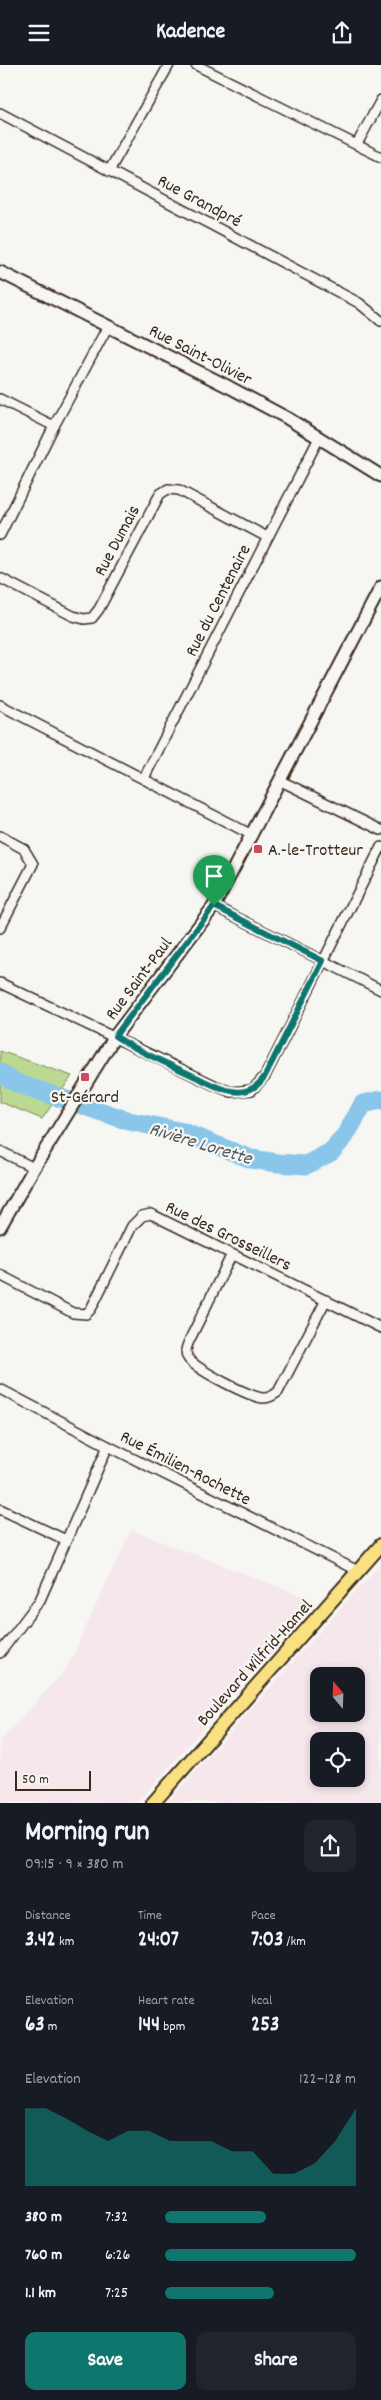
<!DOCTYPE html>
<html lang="en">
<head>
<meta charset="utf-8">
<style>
	:root { --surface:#171b24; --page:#20242c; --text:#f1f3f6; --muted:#9ea1a6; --accent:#0f766e }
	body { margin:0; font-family:Dekko,sans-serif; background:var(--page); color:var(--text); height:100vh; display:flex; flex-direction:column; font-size:19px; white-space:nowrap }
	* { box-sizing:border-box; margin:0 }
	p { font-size:16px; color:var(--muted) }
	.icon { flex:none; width:28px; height:28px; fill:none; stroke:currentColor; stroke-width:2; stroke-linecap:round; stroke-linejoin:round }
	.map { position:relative; height:1738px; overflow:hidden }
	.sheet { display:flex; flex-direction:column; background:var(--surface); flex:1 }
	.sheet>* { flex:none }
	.needle { width:32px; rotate:341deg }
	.buttons { position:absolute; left:310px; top:1602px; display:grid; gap:10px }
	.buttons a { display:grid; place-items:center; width:55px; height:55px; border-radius:10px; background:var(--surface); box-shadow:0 2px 8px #0003; font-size:25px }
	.scale { position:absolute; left:15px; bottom:12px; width:76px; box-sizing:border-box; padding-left:5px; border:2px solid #3b2a1e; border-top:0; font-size:14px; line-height:18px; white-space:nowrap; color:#3b2a1e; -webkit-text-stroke:4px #f6f6f2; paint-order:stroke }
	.pin { position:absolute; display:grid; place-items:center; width:42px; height:42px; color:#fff; margin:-51px -21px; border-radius:50% 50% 50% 0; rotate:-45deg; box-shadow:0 0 5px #0007 }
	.pin .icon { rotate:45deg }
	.round { display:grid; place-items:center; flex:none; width:52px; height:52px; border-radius:10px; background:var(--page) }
	.head { display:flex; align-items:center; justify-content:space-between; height:85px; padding:0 25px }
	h1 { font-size:28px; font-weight:700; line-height:38px }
	.figures { display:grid; grid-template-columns:repeat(3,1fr); gap:8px; height:85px; padding:5px 25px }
	.figures div { display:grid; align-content:center }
	.figures b { font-size:21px; font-weight:700 }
	.figures small { font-size:14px; font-weight:400 }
	.figures p { font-size:14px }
	.chart { height:140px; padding:10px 25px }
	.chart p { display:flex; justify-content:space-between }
	.chart svg { width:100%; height:90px; margin-top:5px; fill:var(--accent); opacity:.7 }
	.primary-button { display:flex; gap:10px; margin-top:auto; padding:10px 25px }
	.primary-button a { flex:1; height:58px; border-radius:10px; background:var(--accent); color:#fff; font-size:20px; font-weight:700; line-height:58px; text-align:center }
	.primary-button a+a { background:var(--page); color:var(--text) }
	ul { padding:0 25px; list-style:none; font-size:16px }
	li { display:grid; grid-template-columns:80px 60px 1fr; align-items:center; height:38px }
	li i { height:12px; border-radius:6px; background:var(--accent) }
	header { display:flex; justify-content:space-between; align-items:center; height:65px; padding:0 25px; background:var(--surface); font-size:22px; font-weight:700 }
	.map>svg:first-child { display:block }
	.built { fill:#f6e7ec; fill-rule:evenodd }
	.green { fill:#bbd991; stroke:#7b8258 }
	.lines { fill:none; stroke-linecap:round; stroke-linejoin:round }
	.river { stroke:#89c6e9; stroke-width:19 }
	.street-casing { stroke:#3b2a1e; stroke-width:12 }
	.secondary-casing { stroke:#3b2a1e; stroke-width:15 }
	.primary-casing { stroke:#3b2a1e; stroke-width:16 }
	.street { stroke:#f6f6f2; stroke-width:9 }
	.secondary { stroke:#f6f6f2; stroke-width:11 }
	.primary { stroke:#f9e181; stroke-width:12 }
	.route-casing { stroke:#fff; stroke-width:10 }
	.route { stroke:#0f766e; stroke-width:6 }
	.poi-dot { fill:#d1495b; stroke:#f6f6f2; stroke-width:2 }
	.labels { text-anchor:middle; stroke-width:4.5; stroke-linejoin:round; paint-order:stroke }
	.street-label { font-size:18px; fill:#3b2a1e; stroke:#f6f6f2 }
	.poi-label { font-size:18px; fill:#3b2a1e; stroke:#f6f6f2; text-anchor:start }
	.water-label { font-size:19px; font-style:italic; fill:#52595b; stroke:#f6f6f2 }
</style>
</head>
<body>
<header><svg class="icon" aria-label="menu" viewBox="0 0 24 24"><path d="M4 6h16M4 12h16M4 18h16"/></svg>Kadence<svg class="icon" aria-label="share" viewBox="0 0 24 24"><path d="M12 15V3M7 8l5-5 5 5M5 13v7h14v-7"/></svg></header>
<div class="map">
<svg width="381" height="1738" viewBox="0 0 381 1738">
	<rect width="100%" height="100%" fill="#f6f6f2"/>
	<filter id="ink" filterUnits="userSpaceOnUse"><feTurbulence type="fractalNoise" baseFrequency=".02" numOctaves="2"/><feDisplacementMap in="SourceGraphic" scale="10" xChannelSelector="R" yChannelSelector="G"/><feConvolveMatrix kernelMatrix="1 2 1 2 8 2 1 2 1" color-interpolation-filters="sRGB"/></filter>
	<g filter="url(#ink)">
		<!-- built -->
		<g class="built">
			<polygon points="131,1465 315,1536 138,1737 0,1737 0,1676 67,1603"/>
			<path d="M381 1498V1737H168ZM319 1611H356V1649H319ZM319 1676H356V1714H319Z"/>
		</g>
		<!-- green -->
		<polygon class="green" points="0,986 72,1011 42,1054 0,1037"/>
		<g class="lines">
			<!-- river -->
			<polyline class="river" points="0,1008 16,1018 129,1056 183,1067 251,1094 278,1098 306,1100 331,1087 345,1071 363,1039 381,1035"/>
			<!-- street casing -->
			<g class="street-casing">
				<g id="street">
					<polyline points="196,0 381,92"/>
					<polyline points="0,48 359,238 381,256"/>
					<polyline points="357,79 381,35"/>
					<polyline points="109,106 169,0"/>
					<polyline points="0,334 54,361"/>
					<polyline points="0,470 54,361 108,261"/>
					<polyline points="0,513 73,551 84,554 92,553 99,544 160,429 168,424 179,425 267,472"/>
					<polyline points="0,640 252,770"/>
					<polyline points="144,713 319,373"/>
					<polyline points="281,716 381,765"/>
					<polyline points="0,771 24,784 33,799 0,863"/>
					<polyline points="214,841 381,925"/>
					<polyline points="0,918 214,1020 231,1027 252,1025 265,1011 381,782"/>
					<polyline points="0,1086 34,1103"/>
					<path d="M231 1191 190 1274C187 1281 184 1286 188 1293 193 1303 253 1334 264 1333 270 1333 274 1330 278 1327L326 1235"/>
					<polyline points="0,1210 73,1248 86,1249 91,1244 132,1161 142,1151 151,1149 381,1263"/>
					<polyline points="0,1324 108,1381 358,1506"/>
					<polyline points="0,1444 66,1475"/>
					<polyline points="0,1588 40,1535 108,1381"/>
				</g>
			</g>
			<!-- secondary casing -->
			<g class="secondary-casing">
				<g id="secondary">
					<polyline points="0,207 229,322 287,353 381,411"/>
					<polyline points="0,1162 34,1103 115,971 214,841 381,522"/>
				</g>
			</g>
			<!-- primary casing -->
			<g class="primary-casing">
				<polyline id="primary" points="153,1738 381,1480"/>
			</g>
			<!-- street -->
			<use href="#street" class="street"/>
			<!-- secondary -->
			<use href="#secondary" class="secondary"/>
			<!-- primary -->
			<use href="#primary" class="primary"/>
		</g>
	</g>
	<g class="lines" filter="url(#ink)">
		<!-- route casing -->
		<g class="route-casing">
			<path id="route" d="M214 841 323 896 265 1011C257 1023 247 1029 232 1026 220 1025 207 1017 196 1012 169 999 140 988 115 971Z"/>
		</g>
		<!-- route -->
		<use href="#route" class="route"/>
	</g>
	<!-- markers -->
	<g class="poi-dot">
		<rect x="253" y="779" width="10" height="10" rx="2.5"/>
		<rect x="80" y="1007" width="10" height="10" rx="2.5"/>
	</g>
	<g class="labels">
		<!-- street labels -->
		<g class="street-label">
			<text transform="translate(200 135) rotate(28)" y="6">Rue Grandpré</text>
			<text transform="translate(201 289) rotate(27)" y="6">Rue Saint-Olivier</text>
			<text transform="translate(116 475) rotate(-62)" y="6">Rue Dumais</text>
			<text transform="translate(217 535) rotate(-63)" y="6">Rue du Centenaire</text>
			<text transform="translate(138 913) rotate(-53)" y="6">Rue Saint-Paul</text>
			<text transform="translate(229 1170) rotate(26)" y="6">Rue des Grosseillers</text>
			<text transform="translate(186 1402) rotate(27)" y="6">Rue Émilien-Rochette</text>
			<text transform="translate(254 1597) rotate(-48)" y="6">Boulevard Wilfrid-Hamel</text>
		</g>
		<!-- poi labels -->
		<g class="poi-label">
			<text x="268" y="790">A.-le-Trotteur</text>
			<text x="85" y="1037" text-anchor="middle">St-Gérard</text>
		</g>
		<!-- water labels -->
		<g class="water-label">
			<text transform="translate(201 1077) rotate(17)" y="7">Rivière Lorette</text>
		</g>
	</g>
</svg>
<div class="buttons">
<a><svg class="needle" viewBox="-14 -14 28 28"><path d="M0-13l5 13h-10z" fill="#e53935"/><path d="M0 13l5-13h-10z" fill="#9ea1a6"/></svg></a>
<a><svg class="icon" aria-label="locate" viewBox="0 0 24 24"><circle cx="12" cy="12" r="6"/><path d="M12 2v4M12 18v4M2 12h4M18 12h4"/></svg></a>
</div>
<div class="scale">50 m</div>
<div class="pin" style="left:214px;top:841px;background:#1e9e55"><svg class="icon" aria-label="arrive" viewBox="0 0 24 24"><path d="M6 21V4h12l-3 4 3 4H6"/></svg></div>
</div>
<section class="sheet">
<div class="head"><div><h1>Morning run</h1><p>09:15 · 9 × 380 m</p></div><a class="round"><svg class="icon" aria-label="share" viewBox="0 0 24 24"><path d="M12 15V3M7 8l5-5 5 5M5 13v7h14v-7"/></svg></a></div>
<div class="figures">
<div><p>Distance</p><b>3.42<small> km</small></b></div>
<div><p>Time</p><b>24:07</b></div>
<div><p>Pace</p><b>7:03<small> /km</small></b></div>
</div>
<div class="figures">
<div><p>Elevation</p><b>63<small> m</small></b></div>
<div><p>Heart rate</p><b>144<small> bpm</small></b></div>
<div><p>kcal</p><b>253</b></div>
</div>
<div class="chart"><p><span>Elevation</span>122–128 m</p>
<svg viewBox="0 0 160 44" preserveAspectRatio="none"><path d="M0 44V6L10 6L20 11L30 17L40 22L50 17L60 17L70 22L80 22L90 22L100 27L110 27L120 38L130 38L140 33L150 22L160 6V44z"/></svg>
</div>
<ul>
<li><b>380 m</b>7:32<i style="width:53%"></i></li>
<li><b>760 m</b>6:26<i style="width:100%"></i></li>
<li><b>1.1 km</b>7:25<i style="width:57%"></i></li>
</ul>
<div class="primary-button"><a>Save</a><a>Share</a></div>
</section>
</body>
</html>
